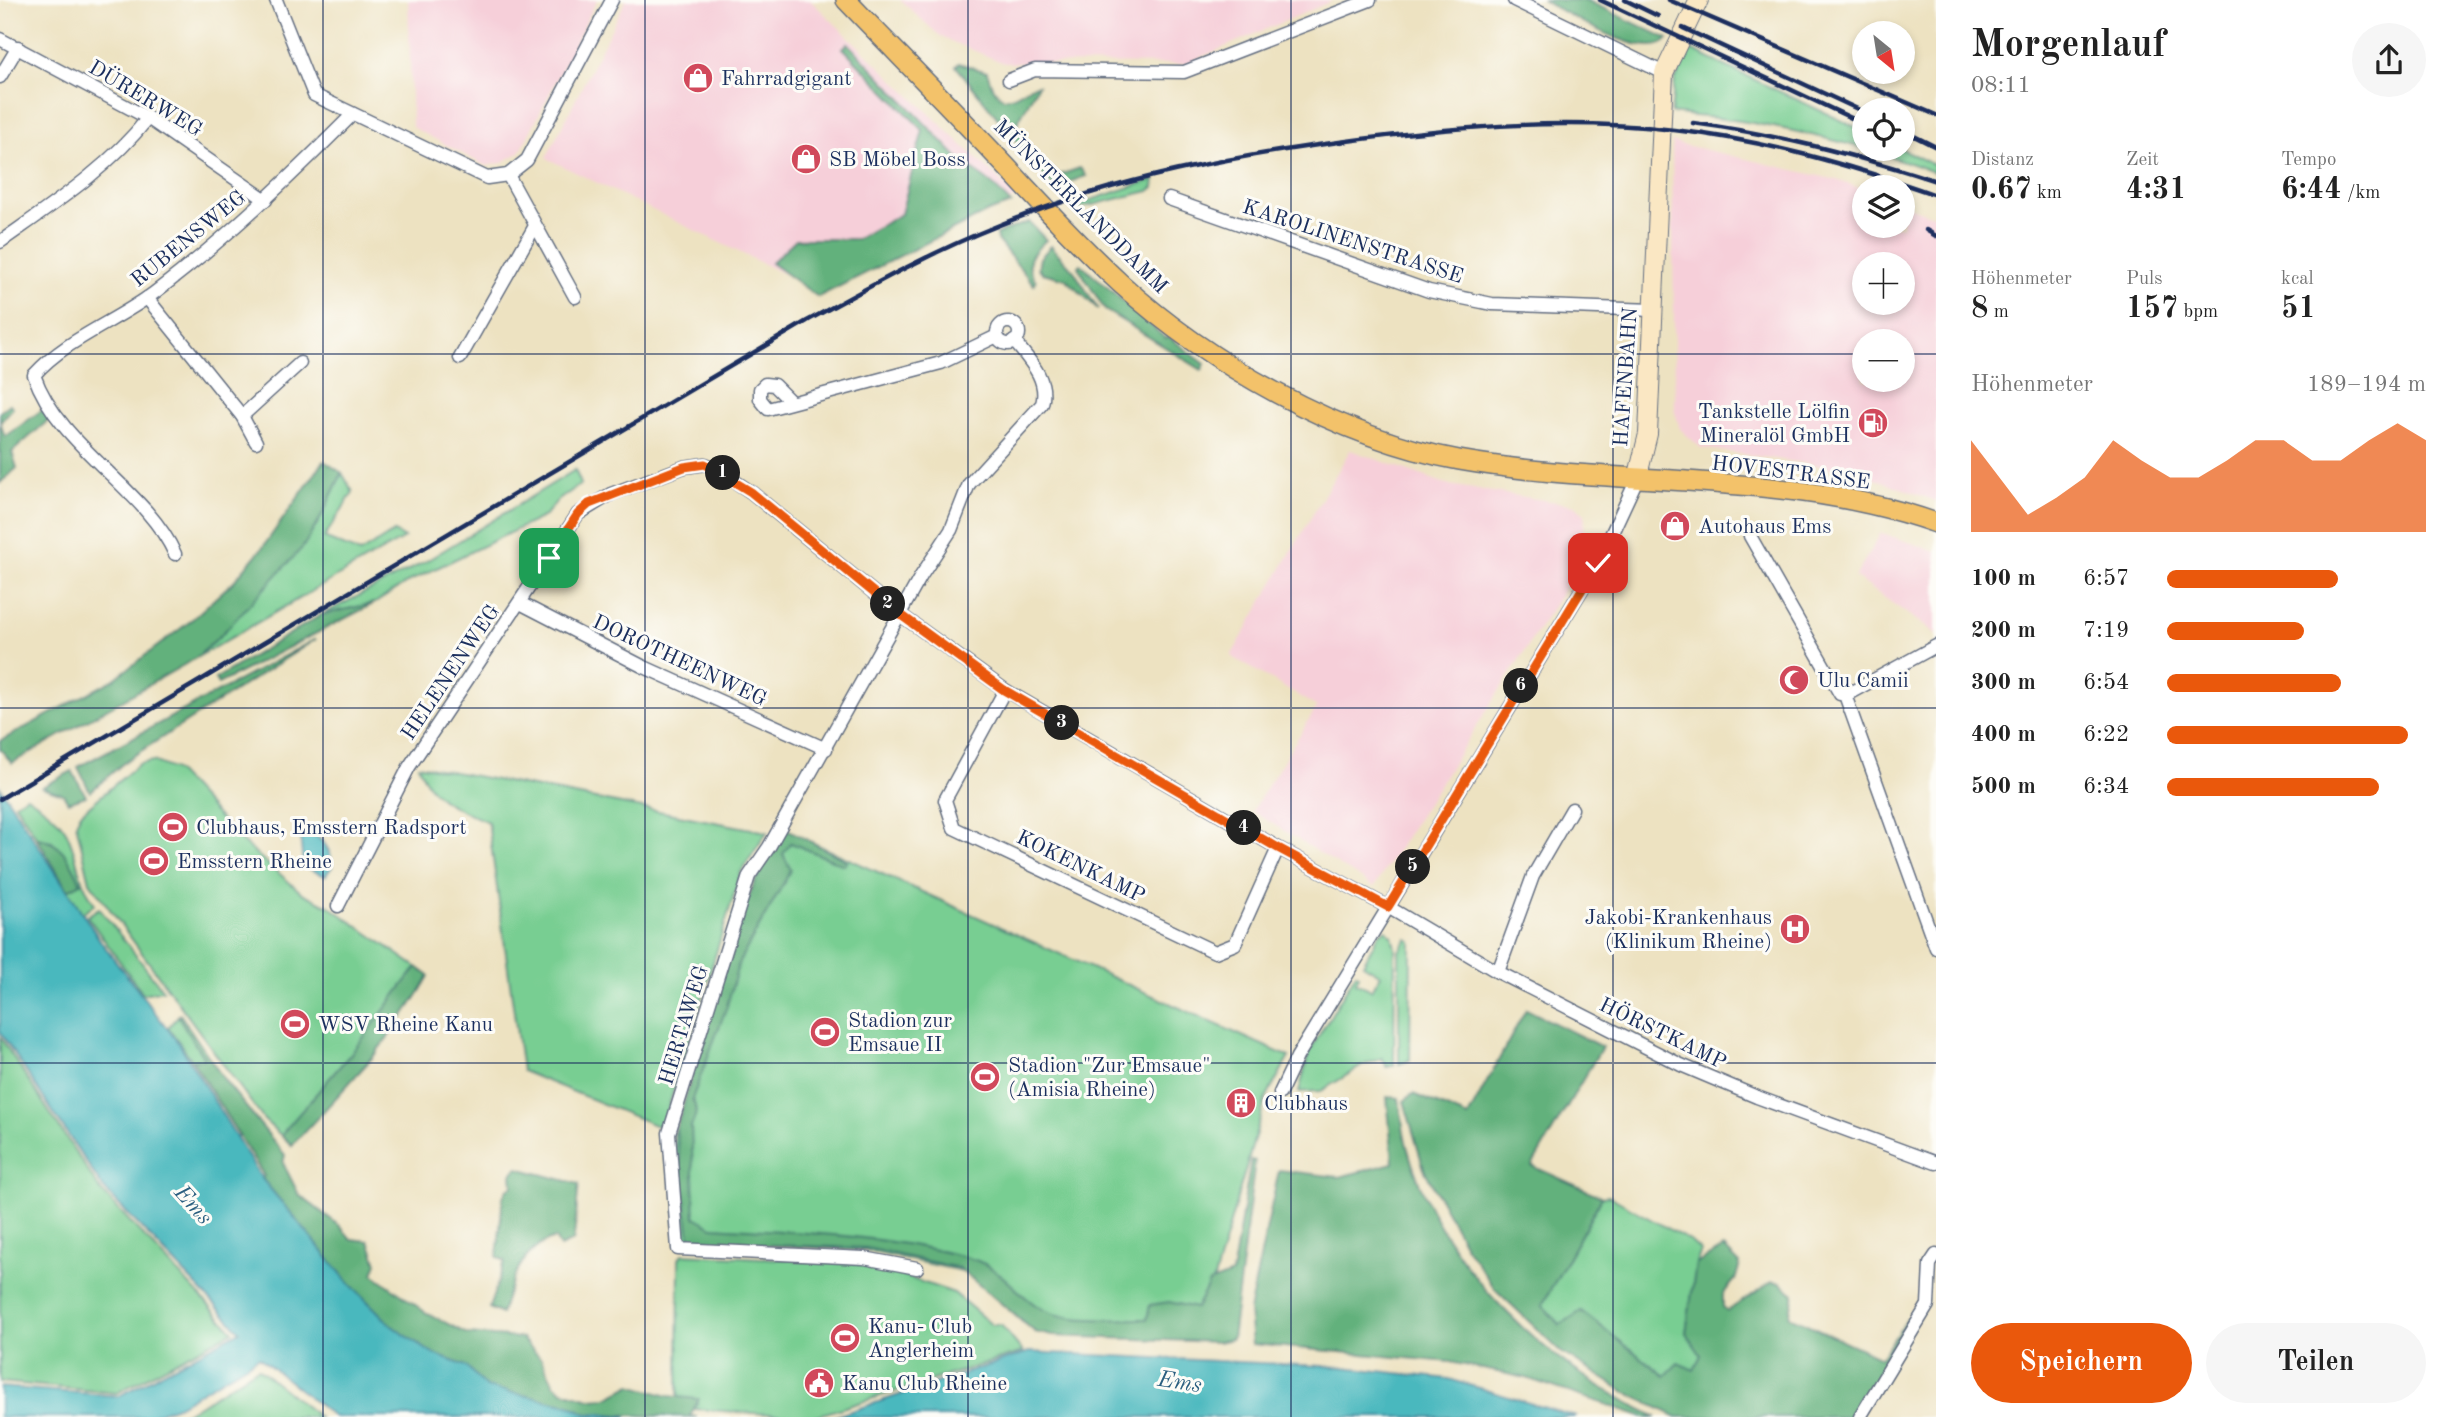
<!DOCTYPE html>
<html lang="de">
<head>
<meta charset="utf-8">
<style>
	:root { --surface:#fff; --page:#f6f6f6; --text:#222; --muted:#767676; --accent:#ea580c }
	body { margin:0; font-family:"Old Standard TT",serif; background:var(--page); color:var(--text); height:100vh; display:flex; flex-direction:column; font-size:26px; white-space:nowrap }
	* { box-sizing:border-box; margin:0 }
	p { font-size:23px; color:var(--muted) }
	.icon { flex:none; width:38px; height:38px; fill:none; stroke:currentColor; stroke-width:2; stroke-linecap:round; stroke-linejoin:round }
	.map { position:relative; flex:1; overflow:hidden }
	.panel { display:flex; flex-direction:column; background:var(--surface); width:525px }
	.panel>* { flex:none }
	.needle { width:46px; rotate:150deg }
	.tools { position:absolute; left:1852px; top:21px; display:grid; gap:14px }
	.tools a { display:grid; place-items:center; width:63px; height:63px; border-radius:50%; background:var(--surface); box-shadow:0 4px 10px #0003; font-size:35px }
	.pin { position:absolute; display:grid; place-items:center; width:60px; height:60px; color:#fff; margin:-30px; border-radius:14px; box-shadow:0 4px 10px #0006 }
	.km { position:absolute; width:35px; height:35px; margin:-18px; border-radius:50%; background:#222; color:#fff; font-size:19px; line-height:35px; text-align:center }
	.round { display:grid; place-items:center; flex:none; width:74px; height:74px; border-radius:37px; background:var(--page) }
	.overview { display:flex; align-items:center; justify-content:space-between; height:119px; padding:0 35px }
	h1 { font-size:38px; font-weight:600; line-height:52px }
	.metrics { display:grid; grid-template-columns:repeat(3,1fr); gap:10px; height:119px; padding:7px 35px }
	.metrics div { display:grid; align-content:center }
	.metrics b { font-size:30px; font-weight:600 }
	.metrics small { font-size:19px; font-weight:400 }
	.metrics p { font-size:19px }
	.chart { height:196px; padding:14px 35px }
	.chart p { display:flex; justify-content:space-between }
	.chart svg { width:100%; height:126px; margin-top:7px; fill:var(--accent); opacity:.7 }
	.primary-button { display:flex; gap:14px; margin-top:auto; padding:14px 35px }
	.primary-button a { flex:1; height:80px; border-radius:42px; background:var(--accent); color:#fff; font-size:28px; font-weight:600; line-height:80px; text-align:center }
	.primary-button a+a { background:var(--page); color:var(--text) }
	ul { padding:0 35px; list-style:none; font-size:23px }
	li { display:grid; grid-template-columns:112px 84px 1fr; align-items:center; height:52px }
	li i { height:18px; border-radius:9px; background:var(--accent) }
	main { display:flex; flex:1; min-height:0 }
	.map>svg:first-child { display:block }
	.built { fill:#f6cfd9; fill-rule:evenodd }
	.green { fill:#78ce92; stroke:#4a7e78; stroke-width:2 }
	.forest { fill:#62b17c; stroke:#3e706d; stroke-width:2 }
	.water { fill:#49b8be; stroke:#32748e; stroke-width:2 }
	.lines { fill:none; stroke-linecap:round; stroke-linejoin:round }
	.street-casing { stroke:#646e81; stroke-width:15 }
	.secondary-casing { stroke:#646e81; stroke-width:20 }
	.primary-casing { stroke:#646e81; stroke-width:22 }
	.street { stroke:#fff; stroke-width:12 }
	.secondary { stroke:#fae7c3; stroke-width:18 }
	.primary { stroke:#f3c26a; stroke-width:19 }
	.rail { stroke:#1b2f5e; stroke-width:4.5 }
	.route-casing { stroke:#fff; stroke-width:14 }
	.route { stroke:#ea580c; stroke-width:9 }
	.grid { fill:none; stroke:#1b2f5e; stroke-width:2; stroke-opacity:0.55 }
	.labels { text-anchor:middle; stroke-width:6; stroke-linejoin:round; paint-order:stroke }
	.poi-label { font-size:21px; fill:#1b2f5e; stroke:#fdfcf7; text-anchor:start }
	.street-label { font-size:21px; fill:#1b2f5e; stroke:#fdfcf7 }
	.water-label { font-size:23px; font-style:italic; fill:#2b5f80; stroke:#fdfcf7 }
</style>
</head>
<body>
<main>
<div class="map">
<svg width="1936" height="1417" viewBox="0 0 1936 1417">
	<rect width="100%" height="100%" fill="#fdfcf7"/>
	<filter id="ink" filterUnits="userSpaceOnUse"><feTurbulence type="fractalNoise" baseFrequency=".0143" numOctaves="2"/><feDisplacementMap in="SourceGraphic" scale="14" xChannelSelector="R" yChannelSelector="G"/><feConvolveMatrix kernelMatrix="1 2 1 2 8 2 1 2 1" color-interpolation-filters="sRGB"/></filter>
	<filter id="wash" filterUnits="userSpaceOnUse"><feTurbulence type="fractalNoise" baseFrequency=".00686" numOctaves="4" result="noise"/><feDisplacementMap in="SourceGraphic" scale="28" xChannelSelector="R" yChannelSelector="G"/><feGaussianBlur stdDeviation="1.57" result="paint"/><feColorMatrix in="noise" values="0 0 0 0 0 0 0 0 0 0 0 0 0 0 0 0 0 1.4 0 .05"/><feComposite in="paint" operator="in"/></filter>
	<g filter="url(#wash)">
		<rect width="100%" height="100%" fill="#ede2c1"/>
		<!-- built -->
		<g class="built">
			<polygon points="408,0 597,0 520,152 502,163 486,166 412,127"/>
			<polygon points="626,0 810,0 1017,197 821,292 546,158"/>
			<polygon points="900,0 1331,0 1332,1 1185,64 1004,63 941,37"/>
			<path d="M1672 142 1841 181 1864 190V226H1902V204L1936 216V501L1882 481 1816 465 1701 448 1680 429 1675 412ZM1864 264H1902V303H1864ZM1864 341H1902V380H1864Z"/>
			<polygon points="1350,450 1449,485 1575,505 1585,514 1584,535 1563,591 1374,887 1252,811 1317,707 1231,656"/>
			<polygon points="1881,533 1936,551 1936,634 1855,577"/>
		</g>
		<!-- green -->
		<g class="green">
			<path d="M1691 50 1864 131V149H1902L1936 166V173C1878 150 1814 134 1752 123 1725 118 1698 117 1671 113L1675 80Z"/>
			<polygon points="1155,179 1154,187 1149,191 1076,209 1073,206"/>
			<polygon points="575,470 581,484 556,502 545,516 410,581 375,603 321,615 423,563"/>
			<polygon points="342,473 353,492 324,538 360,553 394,532 404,538 196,658 223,633 320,519"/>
			<polygon points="153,761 175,770 241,841 302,893 329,906 429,976 373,1057 292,1145 264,1120 90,882 76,823 81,813 139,764"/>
			<path d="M418 765 767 832 741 872 662 1128 522 1071 488 822C455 807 432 802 418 765Z"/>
			<path d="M27 796C41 806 59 817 67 833 79 859 77 879 95 904L82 913 68 890 80 882 52 841 37 838 15 803Z"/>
			<polygon points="789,832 1289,1057 1266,1098 1199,1331 1029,1328 967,1272 867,1251 679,1240 674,1134 758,881"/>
			<polygon points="99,908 163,990 143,994 87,916"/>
			<polygon points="1385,930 1392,935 1395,948 1394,1065 1387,1067 1382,1058 1362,1066 1321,1091 1299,1092 1309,1052 1356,973 1359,975 1356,982 1371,990 1381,975 1363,964 1379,934"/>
			<polygon points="1407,939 1411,941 1410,1060 1399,1064 1399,951"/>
			<polygon points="178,1016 205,1059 192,1060 168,1027"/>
			<polygon points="0,1037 101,1191 233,1331 117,1393 0,1382"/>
			<polygon points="1609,1196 1690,1241 1701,1251 1696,1264 1686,1333 1701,1355 1694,1371 1665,1376 1582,1312 1560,1325 1542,1305 1602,1197"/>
			<polygon points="682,1254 865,1263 954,1293 992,1325 1001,1325 1023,1352 813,1417 678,1408 679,1259"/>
			<polygon points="258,1368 319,1417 177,1417 181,1416"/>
		</g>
		<!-- forest -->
		<g class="forest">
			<path d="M1542 0H1586L1668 39C1648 65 1565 12 1542 0Z"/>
			<polygon points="848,43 958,158 992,184 1011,204 988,212 818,297 771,263 796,239 857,239 901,214 923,130 843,48"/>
			<path d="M959 63 987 72 993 89 1003 98C1019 98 1024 86 1038 85L1014 129 1047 166 1060 175 1080 168 1086 176 1056 187 1049 182 956 66Z"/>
			<path d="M1029 222 1046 240C1031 254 1023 262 1036 281L1034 285 997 240 996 234Z"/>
			<polygon points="1051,246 1074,271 1098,309 1066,279 1043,273 1038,268 1040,258"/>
			<polygon points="1081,264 1165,338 1169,337 1205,364 1202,370 1105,310 1078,267"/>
			<polygon points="10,404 13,408 0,422 5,437 42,410 50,419 12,452 17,468 0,483 0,412"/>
			<polygon points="324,461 342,473 320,519 303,547 223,633 196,658 12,763 0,749 0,741 113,680 188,623 234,581 263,547"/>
			<polygon points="375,603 218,684 215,679 321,615"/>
			<polygon points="316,639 127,760 90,792 78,767"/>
			<polygon points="72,771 86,796 68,802 63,794 42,787"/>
			<path d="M787 829 847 861 844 865 791 843 783 854 791 870 739 962 727 1006 692 1099C698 1109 696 1117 691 1126L695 1217 713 1227C800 1232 887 1235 972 1259 1000 1267 1013 1290 1037 1306 1067 1325 1112 1318 1147 1319L1150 1305 1169 1302 1196 1308 1209 1283 1232 1274 1251 1160 1255 1161 1232 1339 1218 1342 1052 1336 1035 1332 959 1268 866 1248 697 1243 690 1239 676 1129 731 946 754 883Z"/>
			<path d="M37 838C64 843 69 859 81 883L68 890Z"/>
			<path d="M417 967 429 976C394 1039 341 1092 292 1145L282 1136 285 1130 353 1051Z"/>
			<polygon points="1526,1009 1602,1047 1532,1166 1602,1197 1542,1305 1560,1325 1581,1311 1665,1376 1678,1363 1694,1370 1701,1355 1686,1333 1696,1264 1724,1248 1740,1264 1735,1280 1723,1294 1723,1307 1727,1311 1772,1282 1780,1283 1794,1294 1789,1316 1881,1358 1907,1319 1914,1320 1854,1417 1677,1417 1627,1393 1561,1352 1495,1289 1464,1244 1424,1169 1404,1101 1413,1094 1468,1117"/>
			<polygon points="180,1014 225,1081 285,1155 283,1163 299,1195 340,1226 351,1239 369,1241 377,1263 373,1274 425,1312 467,1334 521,1338 541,1358 554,1384 563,1391 590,1399 607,1398 631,1385 668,1396 699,1399 690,1416 697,1417 587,1414 569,1405 486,1387 466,1366 433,1354 392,1326 349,1283 262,1179 264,1176 192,1060 204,1059 178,1016"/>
			<path d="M1387 1097 1399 1098C1401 1114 1403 1130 1407 1146 1439 1267 1546 1366 1657 1417H1644L1526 1378 1450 1362 1252 1344 1249 1311 1279 1170 1339 1177 1393 1163Z"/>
			<path d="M517 1168 579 1184C576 1203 577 1223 573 1241L560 1247 555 1238C521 1249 511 1281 501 1314L489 1308 505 1261 497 1257 503 1197 507 1189 513 1186 512 1174Z"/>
		</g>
		<!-- water -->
		<g class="water">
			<polygon points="0,787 102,943 180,1045 262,1179 349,1283 392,1326 433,1354 466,1366 486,1387 569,1405 587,1414 601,1413 627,1417 334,1417 259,1357 179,1405 147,1417 0,1417 0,1387 119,1396 240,1331 104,1189 0,1032"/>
			<path d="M307 831C322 838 332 850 332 867L325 876 303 866 300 835Z"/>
			<polygon points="1029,1352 1343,1367 1449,1379 1576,1417 833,1417"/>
		</g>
	</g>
	<g filter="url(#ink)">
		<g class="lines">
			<!-- street casing -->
			<g class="street-casing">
				<g id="street">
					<polyline points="276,0 314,95 487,178 508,175 527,160 612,0"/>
					<polyline points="1514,0 1664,73"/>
					<polyline points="0,39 148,118 266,200"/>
					<polyline points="0,77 18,47"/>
					<polyline points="1009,80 1035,70 1184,72 1370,0"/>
					<polyline points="508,175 575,297"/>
					<polyline points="1169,199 1429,291 1492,304 1653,310"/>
					<path d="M0 242C52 205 109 168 148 118"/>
					<polyline points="147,298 242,416 256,442"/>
					<circle cx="1008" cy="333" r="11"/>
					<polyline points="460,358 535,226"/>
					<polyline points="791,402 774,385 765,384 760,389 760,399 768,409 941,363 997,336"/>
					<polyline points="242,416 300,363"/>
					<polyline points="1750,536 1840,694 1848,694 1936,646"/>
					<path d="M175 554C146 489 59 447 34 375 66 339 115 322 154 293 226 239 289 178 353 114"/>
					<polyline points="520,603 642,666 826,749"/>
					<polyline points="1005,690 945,800 954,828 1215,952 1235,944 1278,848"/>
					<polyline points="1845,695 1936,948"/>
					<polyline points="338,906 409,767 578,514 611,494 684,467 705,464 713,467 751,492 901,615 1005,690 1278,848 1388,907 1498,972 1681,1065 1757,1097 1936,1163"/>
					<polyline points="1498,972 1533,876 1572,809"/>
					<polyline points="1280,1093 1297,1057 1598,563 1637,479"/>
					<path d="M917 1268 864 1258 678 1249 669 1133 749 876 769 847 921 576 951 530 969 484 1042 404C1049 379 1029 360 1014 341"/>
					<polyline points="1860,1417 1928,1305 1930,1264 1936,1255"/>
				</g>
			</g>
			<!-- secondary casing -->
			<g class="secondary-casing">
				<polyline id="secondary" points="1637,479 1648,434 1664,73 1699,0"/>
			</g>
			<!-- primary casing -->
			<g class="primary-casing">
				<path id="primary" d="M846 0C891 47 938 94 983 142 1028 189 1071 238 1120 283 1209 364 1339 438 1459 460 1616 488 1784 469 1936 523"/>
			</g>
			<!-- street -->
			<use href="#street" class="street"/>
			<!-- secondary -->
			<use href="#secondary" class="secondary"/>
			<!-- primary -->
			<use href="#primary" class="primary"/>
			<!-- rail -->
			<g class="rail">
				<polyline points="1600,0 1864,124"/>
				<polyline points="1625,0 1658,16"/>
				<polyline points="1669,0 1936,115"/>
				<polyline points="1683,28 1864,112"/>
				<path d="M1693 123C1777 134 1856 155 1936 181"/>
				<polyline points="1902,130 1936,147"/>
				<polyline points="1926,230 1936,236"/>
				<path d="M0 799 807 321C869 287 931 252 997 226 1114 178 1237 155 1362 139 1465 126 1570 118 1674 130 1764 140 1850 165 1936 195"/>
			</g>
		</g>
	</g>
	<g class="lines" filter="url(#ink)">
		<!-- route casing -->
		<g class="route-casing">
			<polyline id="route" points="549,558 578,514 589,504 684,467 705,464 751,492 901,615 1004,690 1278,848 1388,907 1598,563"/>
		</g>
		<!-- route -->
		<use href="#route" class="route"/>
	</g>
	<!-- grid -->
	<path class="grid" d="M323 0V1417M645 0V1417M968 0V1417M1291 0V1417M1613 0V1417M0 354H1864M1902 354H1936M0 708H1936M0 1063H1936"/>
	<!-- icons -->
	<defs>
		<g id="shop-disc" transform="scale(1.575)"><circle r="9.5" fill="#d1495b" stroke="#fdfcf7"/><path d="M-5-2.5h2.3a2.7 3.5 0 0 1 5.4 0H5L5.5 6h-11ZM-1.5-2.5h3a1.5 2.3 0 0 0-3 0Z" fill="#fff"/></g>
		<g id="fuel-disc" transform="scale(1.575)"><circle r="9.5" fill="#d1495b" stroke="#fdfcf7"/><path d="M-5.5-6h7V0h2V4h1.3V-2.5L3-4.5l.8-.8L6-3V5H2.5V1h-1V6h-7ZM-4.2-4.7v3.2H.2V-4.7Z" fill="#fff"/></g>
		<g id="mosque-disc" transform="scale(1.575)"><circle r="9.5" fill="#d1495b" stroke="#fdfcf7"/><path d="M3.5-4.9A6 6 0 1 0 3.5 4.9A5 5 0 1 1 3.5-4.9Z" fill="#fff"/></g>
		<g id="stadium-disc" transform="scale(1.575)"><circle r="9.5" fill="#d1495b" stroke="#fdfcf7"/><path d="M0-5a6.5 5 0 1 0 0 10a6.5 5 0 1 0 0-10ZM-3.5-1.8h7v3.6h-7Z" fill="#fff"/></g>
		<g id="hospital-disc" transform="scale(1.575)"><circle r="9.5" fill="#d1495b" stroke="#fdfcf7"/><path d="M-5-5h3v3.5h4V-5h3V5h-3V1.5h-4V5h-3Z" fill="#fff"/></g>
		<g id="building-disc" transform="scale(1.575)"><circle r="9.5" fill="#d1495b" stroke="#fdfcf7"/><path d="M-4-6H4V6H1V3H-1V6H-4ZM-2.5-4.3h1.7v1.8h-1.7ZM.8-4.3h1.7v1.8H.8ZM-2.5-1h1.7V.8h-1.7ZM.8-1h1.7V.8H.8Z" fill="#fff"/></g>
		<g id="civic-disc" transform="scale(1.575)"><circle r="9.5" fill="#d1495b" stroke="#fdfcf7"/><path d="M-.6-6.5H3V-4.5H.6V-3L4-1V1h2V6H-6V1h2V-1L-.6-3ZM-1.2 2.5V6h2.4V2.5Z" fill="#fff"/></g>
	</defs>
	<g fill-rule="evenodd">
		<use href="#shop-disc" x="698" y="78"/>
		<use href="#shop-disc" x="806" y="159"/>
		<use href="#fuel-disc" x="1873" y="423"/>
		<use href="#shop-disc" x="1675" y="526"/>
		<use href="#mosque-disc" x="1794" y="680"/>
		<use href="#stadium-disc" x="173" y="827"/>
		<use href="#stadium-disc" x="154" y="861"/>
		<use href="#hospital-disc" x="1795" y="929"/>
		<use href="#stadium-disc" x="295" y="1024"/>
		<use href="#stadium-disc" x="825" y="1032"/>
		<use href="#stadium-disc" x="985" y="1077"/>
		<use href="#building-disc" x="1241" y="1103"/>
		<use href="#stadium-disc" x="845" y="1338"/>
		<use href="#civic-disc" x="819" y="1383"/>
	</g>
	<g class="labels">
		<!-- poi labels -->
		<g class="poi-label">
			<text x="721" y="85">Fahrradgigant</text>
			<text x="829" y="166">SB Möbel Boss</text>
			<text x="1850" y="418" text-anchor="end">Tankstelle Lölfin<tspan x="1850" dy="24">Mineralöl GmbH</tspan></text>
			<text x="1698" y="533">Autohaus Ems</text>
			<text x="1817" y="687">Ulu Camii</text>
			<text x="196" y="834">Clubhaus, Emsstern Radsport</text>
			<text x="177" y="868">Emsstern Rheine</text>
			<text x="1772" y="924" text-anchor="end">Jakobi-Krankenhaus<tspan x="1772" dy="24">(Klinikum Rheine)</tspan></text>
			<text x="848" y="1027">Stadion zur<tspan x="848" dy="24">Emsaue II</tspan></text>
			<text x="318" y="1031">WSV Rheine Kanu</text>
			<text x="1008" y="1072">Stadion "Zur Emsaue"<tspan x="1008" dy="24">(Amisia Rheine)</tspan></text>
			<text x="1264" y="1110">Clubhaus</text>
			<text x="868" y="1333">Kanu- Club<tspan x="868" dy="24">Anglerheim</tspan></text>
			<text x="842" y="1390">Kanu Club Rheine</text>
		</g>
		<!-- street labels -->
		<g class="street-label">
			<text transform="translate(146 98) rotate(31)" y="7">DÜRERWEG</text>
			<text transform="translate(1081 206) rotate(45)" y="7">MÜNSTERLANDDAMM</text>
			<text transform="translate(188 238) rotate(-39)" y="7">RUBENSWEG</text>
			<text transform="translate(1353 241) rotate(18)" y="7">KAROLINENSTRASSE</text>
			<text transform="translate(1625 377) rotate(-86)" y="7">HAFENBAHN</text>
			<text transform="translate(1791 472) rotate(7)" y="7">HOVESTRASSE</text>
			<text transform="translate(680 660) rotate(25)" y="7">DOROTHEENWEG</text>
			<text transform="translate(450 672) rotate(-56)" y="7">HELENENWEG</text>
			<text transform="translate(1081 866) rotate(26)" y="7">KOKENKAMP</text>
			<text transform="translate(683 1025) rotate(-73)" y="7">HERTAWEG</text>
			<text transform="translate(1663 1033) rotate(26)" y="7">HÖRSTKAMP</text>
		</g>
		<!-- water labels -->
		<g class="water-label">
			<text transform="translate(194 1204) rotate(48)" y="8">Ems</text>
			<text transform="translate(1180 1381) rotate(9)" y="8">Ems</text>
		</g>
	</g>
</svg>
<div class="tools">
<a><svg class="needle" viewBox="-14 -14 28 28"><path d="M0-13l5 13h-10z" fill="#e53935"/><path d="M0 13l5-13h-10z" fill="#767676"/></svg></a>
<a><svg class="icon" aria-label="locate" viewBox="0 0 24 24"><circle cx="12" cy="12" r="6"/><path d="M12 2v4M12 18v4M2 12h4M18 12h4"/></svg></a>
<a><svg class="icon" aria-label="layers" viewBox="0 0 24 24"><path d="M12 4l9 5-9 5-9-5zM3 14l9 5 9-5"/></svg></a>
<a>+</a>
<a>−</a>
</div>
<div class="pin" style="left:549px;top:558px;background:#1e9e55"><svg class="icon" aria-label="arrive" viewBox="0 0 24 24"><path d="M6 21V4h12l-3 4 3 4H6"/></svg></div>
<div class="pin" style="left:1598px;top:563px;background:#d93025"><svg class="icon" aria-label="check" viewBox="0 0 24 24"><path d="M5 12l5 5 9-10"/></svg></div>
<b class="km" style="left:723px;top:473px">1</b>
<b class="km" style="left:888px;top:604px">2</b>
<b class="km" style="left:1062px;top:723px">3</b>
<b class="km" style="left:1244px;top:828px">4</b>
<b class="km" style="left:1413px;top:867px">5</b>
<b class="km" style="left:1521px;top:686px">6</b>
</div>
<section class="panel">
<div class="overview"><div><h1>Morgenlauf</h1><p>08:11</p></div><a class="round"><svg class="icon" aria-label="share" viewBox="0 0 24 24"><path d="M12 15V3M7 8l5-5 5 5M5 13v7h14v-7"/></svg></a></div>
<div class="metrics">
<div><p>Distanz</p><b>0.67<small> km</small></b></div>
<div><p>Zeit</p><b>4:31</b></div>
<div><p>Tempo</p><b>6:44<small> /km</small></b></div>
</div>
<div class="metrics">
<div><p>Höhenmeter</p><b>8<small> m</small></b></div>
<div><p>Puls</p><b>157<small> bpm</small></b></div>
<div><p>kcal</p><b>51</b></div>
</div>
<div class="chart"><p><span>Höhenmeter</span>189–194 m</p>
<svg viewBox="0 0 160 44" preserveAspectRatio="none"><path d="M0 44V12L10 25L20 38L30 32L40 25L50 12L60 19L70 25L80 25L90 19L100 12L110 12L120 19L130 19L140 12L150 6L160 12V44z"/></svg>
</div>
<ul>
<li><b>100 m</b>6:57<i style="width:66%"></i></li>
<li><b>200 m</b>7:19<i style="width:53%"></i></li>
<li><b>300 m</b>6:54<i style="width:67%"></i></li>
<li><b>400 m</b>6:22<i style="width:93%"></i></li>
<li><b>500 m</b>6:34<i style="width:82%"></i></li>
</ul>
<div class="primary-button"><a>Speichern</a><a>Teilen</a></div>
</section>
</main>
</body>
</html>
